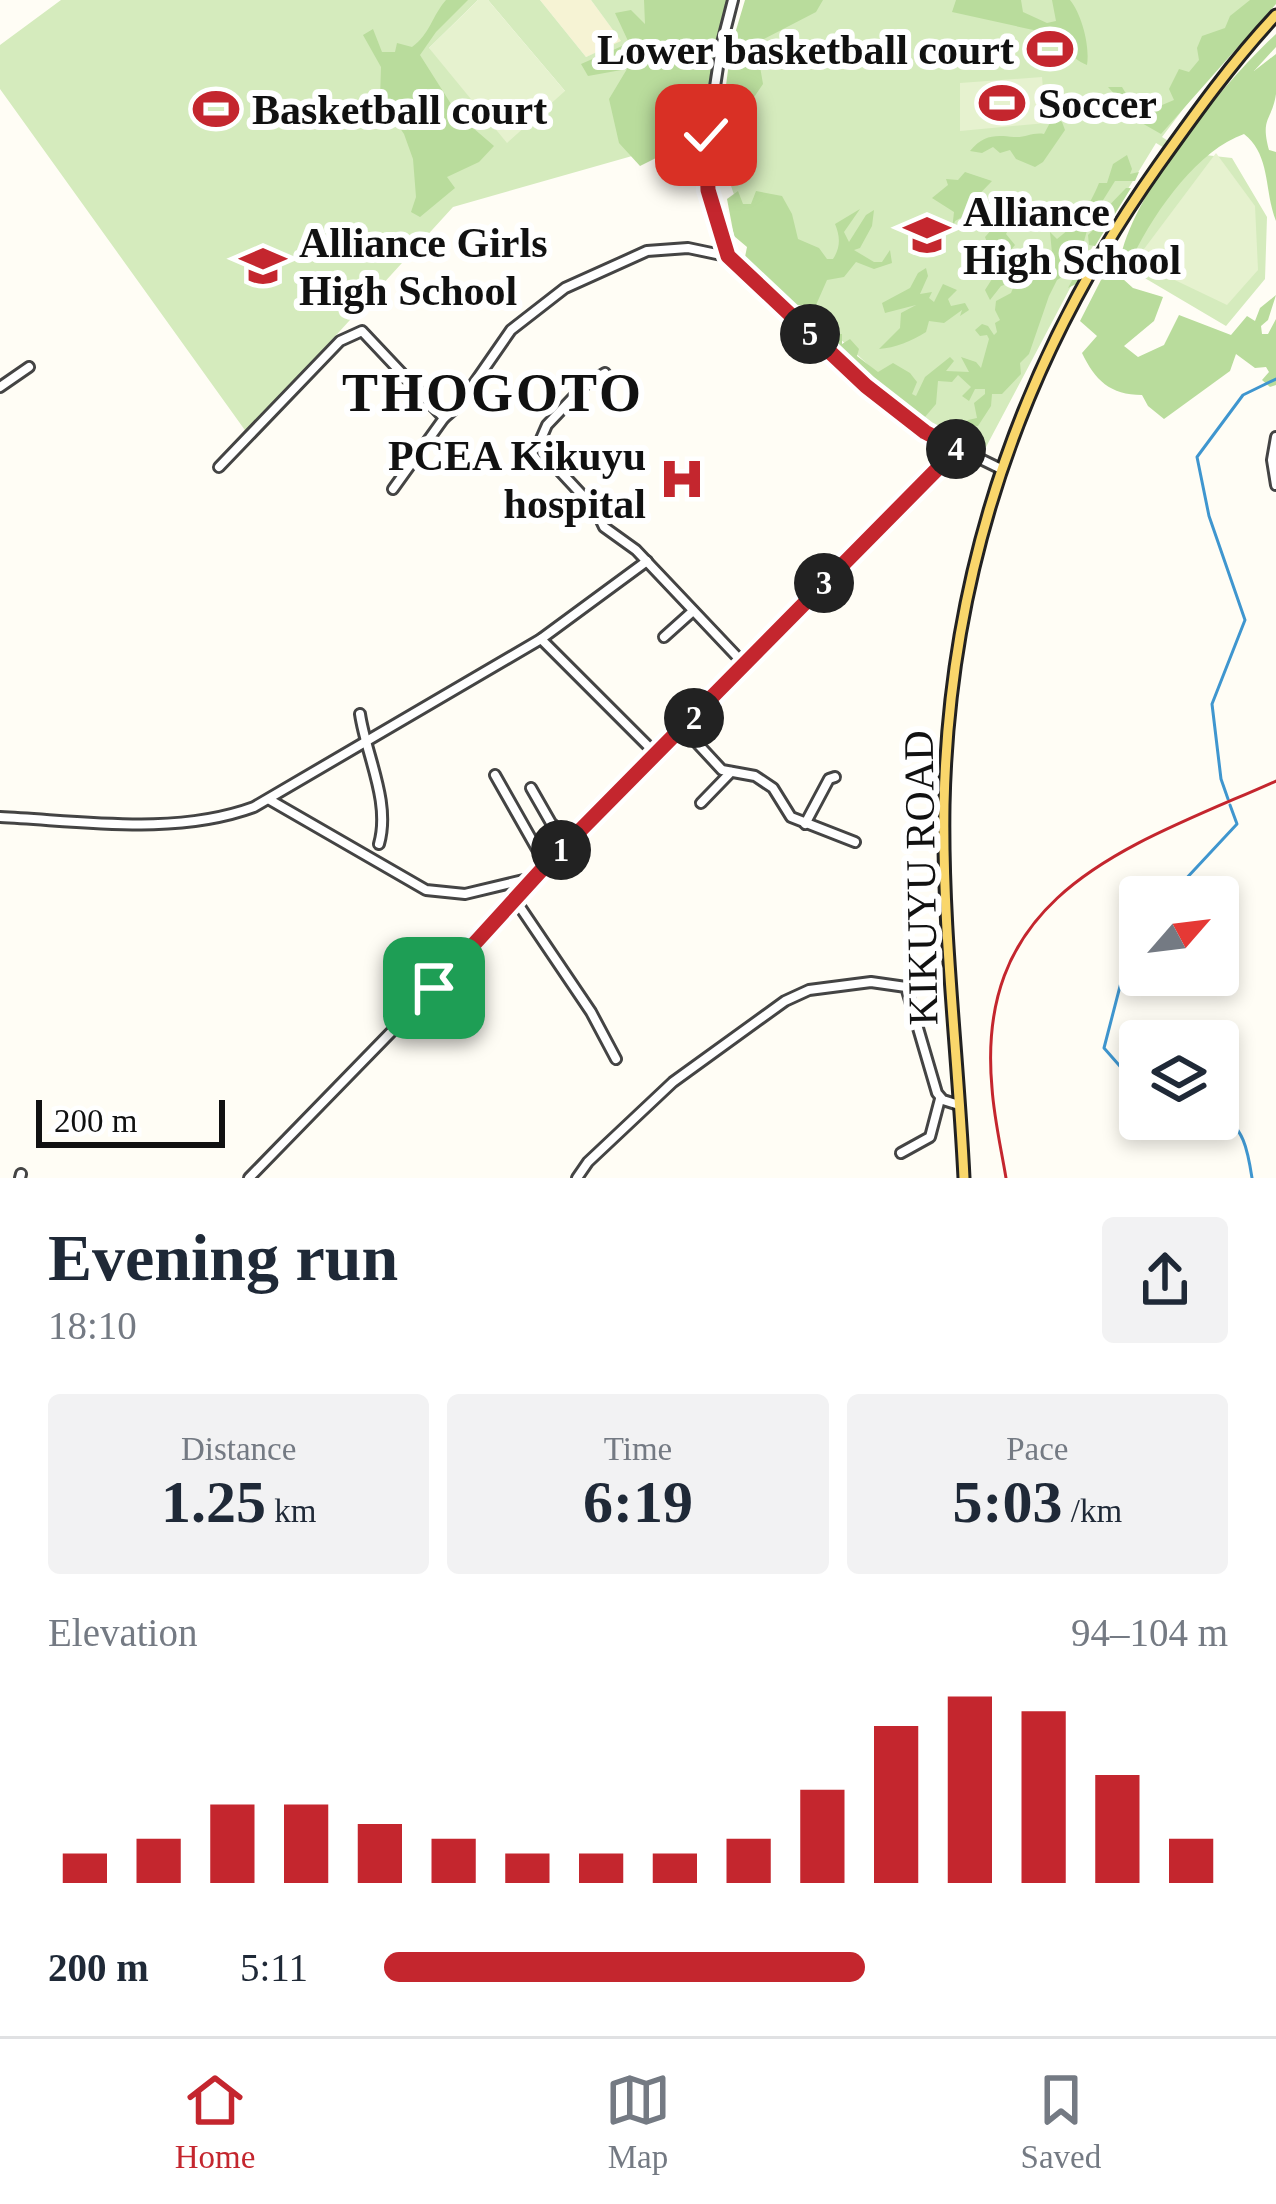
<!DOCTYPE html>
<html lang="en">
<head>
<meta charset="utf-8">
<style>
	:root { --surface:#fff; --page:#f2f2f3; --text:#1f2937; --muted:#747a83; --line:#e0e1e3; --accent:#c4262e }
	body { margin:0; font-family:Georgia,serif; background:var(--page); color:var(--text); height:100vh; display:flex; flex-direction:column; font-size:45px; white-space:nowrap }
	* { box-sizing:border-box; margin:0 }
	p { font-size:39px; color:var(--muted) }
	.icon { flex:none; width:66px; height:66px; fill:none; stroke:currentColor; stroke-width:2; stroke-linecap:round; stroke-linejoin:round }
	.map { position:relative; height:1178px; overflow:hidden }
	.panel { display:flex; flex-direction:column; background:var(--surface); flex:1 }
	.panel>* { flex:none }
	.needle { width:78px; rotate:62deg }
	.controls { position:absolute; left:1119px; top:876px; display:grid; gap:24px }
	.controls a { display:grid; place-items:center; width:120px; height:120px; border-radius:12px; background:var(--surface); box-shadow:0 6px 18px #0003; font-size:60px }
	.scale { position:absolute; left:36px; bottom:30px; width:189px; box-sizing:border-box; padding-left:12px; border:6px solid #111; border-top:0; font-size:33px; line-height:42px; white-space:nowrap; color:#111; -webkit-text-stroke:9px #fff; paint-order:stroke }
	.pin { position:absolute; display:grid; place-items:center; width:102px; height:102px; color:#fff; margin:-51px; border-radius:24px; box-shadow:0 6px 18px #0006 }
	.km { position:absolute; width:60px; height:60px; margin:-30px; border-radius:50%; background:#222; color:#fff; font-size:33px; line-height:60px; text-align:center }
	.round { display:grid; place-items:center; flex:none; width:126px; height:126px; border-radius:12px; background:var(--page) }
	.overview { display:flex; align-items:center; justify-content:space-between; height:204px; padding:0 48px }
	h1 { font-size:66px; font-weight:600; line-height:90px }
	.metrics { display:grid; grid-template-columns:repeat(3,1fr); gap:18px; height:204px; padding:12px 48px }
	.metrics div { display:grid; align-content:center; border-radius:12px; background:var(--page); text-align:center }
	.metrics b { font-size:60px; font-weight:600 }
	.metrics small { font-size:33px; font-weight:400 }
	.metrics p { font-size:33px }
	.chart { height:336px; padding:24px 48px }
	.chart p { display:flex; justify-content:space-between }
	.chart svg { width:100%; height:216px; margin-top:12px; stroke:var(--accent); stroke-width:6 }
	ul { padding:0 48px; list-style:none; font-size:39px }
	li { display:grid; grid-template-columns:192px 144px 1fr; align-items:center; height:90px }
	li i { height:30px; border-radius:15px; background:var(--accent) }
	.menu { display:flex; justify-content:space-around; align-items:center; height:168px; border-top:3px solid var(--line); background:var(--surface); font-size:33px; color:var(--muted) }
	.menu a { display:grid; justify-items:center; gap:6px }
	.menu .active { color:var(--accent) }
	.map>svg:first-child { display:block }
	.farmland { fill:#f6f3d4 }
	.green { fill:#d5ebbd }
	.forest { fill:#b9dc9c }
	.pitch { fill:#e6f2cf }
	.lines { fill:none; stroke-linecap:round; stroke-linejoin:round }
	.stream { stroke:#3f96cf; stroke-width:3 }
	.minor-casing { stroke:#444; stroke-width:14 }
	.major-casing { stroke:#222; stroke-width:15 }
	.minor { stroke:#fff; stroke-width:8 }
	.major { stroke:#f9d66b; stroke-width:9 }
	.rail { stroke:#c4262e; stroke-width:3 }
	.route-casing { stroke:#fff; stroke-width:24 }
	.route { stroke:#c4262e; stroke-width:15 }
	.labels { text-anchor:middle; stroke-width:12; stroke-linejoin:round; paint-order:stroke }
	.poi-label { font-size:42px; font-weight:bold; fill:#111; stroke:#fff; text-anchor:start }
	.street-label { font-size:42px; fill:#111; stroke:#fff }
	.district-label { font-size:54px; font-weight:bold; letter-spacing:3px; fill:#111; stroke:#fff }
</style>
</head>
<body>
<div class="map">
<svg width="1276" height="1178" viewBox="0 0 1276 1178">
	<rect width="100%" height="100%" fill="#fffdf5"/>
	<!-- farmland -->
	<polygon class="farmland" points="540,0 591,0 622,42 586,57"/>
	<!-- green -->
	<g class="green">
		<polygon points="61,0 478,0 429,48 565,91 488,0 540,0 586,57 621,41 591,0 721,0 699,137 453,207 247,433 0,89 0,45"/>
		<polygon points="748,0 1271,0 1246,26 1162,137 1187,153 1232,158 1267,217 1265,279 1226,326 1121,264 1183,159 1156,143 1087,256 986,447 942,433 811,312 766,253 739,209 723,163 731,65"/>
	</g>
	<!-- forest -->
	<g class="forest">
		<path d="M446 0H468L436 32 420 55 458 115 494 146 479 162 447 177 455 188 420 217 411 212 416 197 413 159 404 134 380 99 381 67 363 35 373 29 382 52H395L397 43 412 47C430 34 432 16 446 0Z"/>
		<polygon points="644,0 727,0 703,124 691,145 677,141 664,154 640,166 619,143 609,99 627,69 588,76 581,64 629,43 615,13 631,10 645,24"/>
		<polygon points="745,0 823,0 816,12 756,43 763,84 748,106 751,125 736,145 719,139 731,47"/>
		<path d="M956 0H1021L1023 12 1047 23 1056 21 1052 0H1070C1082 15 1090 46 1087 65 1069 58 1064 41 1047 33L952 12Z"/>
		<polygon points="1250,0 1276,0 1276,4 1161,134 1140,122 1108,87 1122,87 1131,102 1141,98 1138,106 1143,113 1174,100 1169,89 1179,69 1189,72 1199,60 1197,48 1202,36 1225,28 1230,16"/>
		<path d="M1276 34V47L1254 71 1276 54C1276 67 1276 82 1276 94 1272 121 1260 117 1269 150L1276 152V221C1264 191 1271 155 1244 134 1192 152 1142 229 1123 279L1133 288 1163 297 1154 321 1124 346 1138 357 1164 345 1179 315 1231 335 1247 316 1255 321 1260 308 1276 295 1268 320 1261 326 1262 334H1268L1276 319V385L1270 387 1262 380 1269 372 1266 367 1255 368 1236 354 1230 371 1164 419 1148 406 1142 395C1110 395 1095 380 1082 353L1097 336 1080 321 1102 278 1119 272C1121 204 1227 79 1276 34Z"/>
		<path d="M1053 117 1062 122 1065 130 1043 162 1035 167 1016 159 1010 150 1000 153 993 147 982 153 970 151C984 134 996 135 1014 137 1025 138 1033 132 1044 134Z"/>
		<path d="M1127 155 1132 169 1130 174 1139 172 1135 181H1115L1095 213 1098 217 1126 188H1131L1095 246 1089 245 1088 235 1096 227 1089 223 1083 245 1060 263 1062 266 1081 259 1080 282 1068 288 1075 275 1069 273 1057 280 1049 296 1029 354 1020 363 1021 374 1002 394H992L991 406 978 426 964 428 968 420 977 418 974 403 985 394V389H975L969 401 962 396 971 387 958 375 952 382 938 381 936 404 919 424C894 405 874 385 851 364 840 355 834 343 823 335L842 334V344L850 339 859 349 857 356 878 372 893 363 910 373 917 382 912 394 916 396 925 377 950 357 954 361 946 371 969 372 961 357 976 362 981 368 989 339 987 335 980 336 975 330 982 324 988 326 994 335 997 332 995 323 1000 320 995 310 996 301 1011 293 1015 283 1011 271 1007 284 1001 286 990 300 985 290 992 279H1002L1005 268 990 250 985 237 1007 212 1012 223 1006 234 1015 245 1005 257 1008 261 1021 259 1025 252H1031L1034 257 1052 253 1050 232 1057 239C1078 223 1089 207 1099 183H1107L1113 164Z"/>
		<polygon points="965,172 992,181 965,209 982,213 980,206 990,196 986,212 998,217 987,226 979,222 972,227 967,221 968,214 955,221 952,230 954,212 932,198 948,185 946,179 958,180"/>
		<path d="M738 191 743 204H751L756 191 782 196 792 214 798 239 819 248 827 259H833C841 247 840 236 835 224L860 209 844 232 849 242 866 215 874 210 872 226 860 248 854 250 874 262H882L890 250 892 263 874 269 856 262 844 277 827 280 816 305C779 310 764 286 745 257L747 247 734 236 727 199Z"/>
		<path d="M926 268 928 276 920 294 932 292 929 298 934 302 943 284 957 290 948 299 951 306 965 303 969 310 960 316 962 310 944 323 929 321 926 332C912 341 895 348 879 349L900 328 901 313 916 305 885 313 882 303 910 288 918 273Z"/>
	</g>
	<!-- pitch -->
	<g class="pitch">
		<polygon points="478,0 488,0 565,91 507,143 429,48"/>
		<polygon points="1042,77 1046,123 960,131 960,83"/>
		<polygon points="1216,153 1255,206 1258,270 1227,305 1135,261"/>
	</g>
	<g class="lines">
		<!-- stream -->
		<g class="stream">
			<polyline points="1228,799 1221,779 1212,704 1245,620 1209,516 1197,457 1243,395 1276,379"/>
			<polyline points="1169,897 1237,824 1230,805"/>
			<polyline points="1140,931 1132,940 1104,1048 1140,1089"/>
			<path d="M1218 1114C1244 1125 1248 1152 1252 1178"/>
		</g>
		<!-- minor casing -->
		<g class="minor-casing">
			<g id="minor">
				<polyline points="733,0 721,47 705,153 708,191 728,257 896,411 925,432 999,468"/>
				<polyline points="605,373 586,384 547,425 540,441 544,454 596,510 604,527 636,550 744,664"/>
				<polyline points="0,387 29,367"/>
				<polyline points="444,418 459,405 511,330 565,288 647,251 688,248 726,256"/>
				<polyline points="1276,437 1272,460 1276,485"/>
				<polyline points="219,467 340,341 362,331 444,418 393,489"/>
				<polyline points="664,637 693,611"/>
				<polyline points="541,639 657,755"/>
				<path d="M360 714C366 755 391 802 379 844"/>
				<polyline points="684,729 722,770 755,776 773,788 791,817 855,842"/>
				<polyline points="495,775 546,865"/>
				<polyline points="531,788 551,823 570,840"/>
				<polyline points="270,800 426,890 465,894 532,878"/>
				<polyline points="701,803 731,772"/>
				<path d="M0 817C83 821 175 836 254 807L541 639 647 561"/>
				<polyline points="805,824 829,779 835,777"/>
				<polyline points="514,898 591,1012 616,1059"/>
				<polyline points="901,1153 930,1137 940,1099"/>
				<polyline points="20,1178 21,1174"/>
				<polyline points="249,1178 434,988 546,865 957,449"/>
				<polyline points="577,1178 588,1162 673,1082 785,1001 809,990 871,982 906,987 937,1093 943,1100 959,1105"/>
			</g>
		</g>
		<!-- major casing -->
		<g class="major-casing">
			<path id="major" d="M964 1178C958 1054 942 929 944 805 949 570 1023 357 1158 166 1195 114 1232 62 1276 15"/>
		</g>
		<!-- minor -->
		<use href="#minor" class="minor"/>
		<!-- major -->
		<use href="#major" class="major"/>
		<!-- rail -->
		<path class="rail" d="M1006 1178C1001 1148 994 1118 992 1088 974 891 1130 846 1276 781"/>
	</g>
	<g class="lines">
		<!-- route casing -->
		<g class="route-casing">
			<polyline id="route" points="434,988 546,865 957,449 925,432 866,386 728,256 708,190 706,135"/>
		</g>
		<!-- route -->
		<use href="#route" class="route"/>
	</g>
	<!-- icons -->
	<defs>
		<g id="stadium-bare" transform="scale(3.6)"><path d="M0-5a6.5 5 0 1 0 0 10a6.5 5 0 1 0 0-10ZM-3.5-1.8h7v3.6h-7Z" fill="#c4262e" stroke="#fff" stroke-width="2.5" paint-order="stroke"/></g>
		<g id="school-bare" transform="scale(3.6)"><path d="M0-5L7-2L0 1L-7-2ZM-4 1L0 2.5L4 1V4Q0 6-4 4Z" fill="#c4262e" stroke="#fff" stroke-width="2.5" paint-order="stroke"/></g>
		<g id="hospital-bare" transform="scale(3.6)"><path d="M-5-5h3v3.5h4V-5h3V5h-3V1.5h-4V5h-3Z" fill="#c4262e" stroke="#fff" stroke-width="2.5" paint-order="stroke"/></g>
	</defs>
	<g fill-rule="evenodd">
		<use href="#stadium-bare" x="1050" y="49"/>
		<use href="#stadium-bare" x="1002" y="103"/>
		<use href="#stadium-bare" x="216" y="109"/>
		<use href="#school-bare" x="927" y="235"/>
		<use href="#school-bare" x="263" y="266"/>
		<use href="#hospital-bare" x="682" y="479"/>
	</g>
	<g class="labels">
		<!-- poi labels -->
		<g class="poi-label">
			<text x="1014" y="64" text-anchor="end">Lower basketball court</text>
			<text x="1038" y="118">Soccer</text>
			<text x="252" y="124">Basketball court</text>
			<text x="963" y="226">Alliance<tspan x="963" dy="48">High School</tspan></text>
			<text x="299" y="257">Alliance Girls<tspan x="299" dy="48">High School</tspan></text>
			<text x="646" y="470" text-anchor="end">PCEA Kikuyu<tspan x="646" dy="48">hospital</tspan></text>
		</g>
		<!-- street labels -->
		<g class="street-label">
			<text transform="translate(920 878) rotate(-91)" y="15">KIKUYU ROAD</text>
		</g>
		<!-- district labels -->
		<g class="district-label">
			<text x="493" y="411">THOGOTO</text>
		</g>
	</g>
</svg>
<div class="controls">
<a><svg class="needle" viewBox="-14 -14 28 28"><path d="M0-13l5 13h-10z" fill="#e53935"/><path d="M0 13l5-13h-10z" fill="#747a83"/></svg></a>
<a><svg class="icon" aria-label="layers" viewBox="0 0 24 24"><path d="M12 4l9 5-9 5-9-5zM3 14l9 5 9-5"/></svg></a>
</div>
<div class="scale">200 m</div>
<div class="pin" style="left:434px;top:988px;background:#1e9e55"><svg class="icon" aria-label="arrive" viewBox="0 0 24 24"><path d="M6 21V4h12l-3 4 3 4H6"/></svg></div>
<div class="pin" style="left:706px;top:135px;background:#d93025"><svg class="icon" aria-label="check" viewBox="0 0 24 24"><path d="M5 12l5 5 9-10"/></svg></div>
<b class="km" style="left:561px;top:850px">1</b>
<b class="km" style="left:694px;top:718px">2</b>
<b class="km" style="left:824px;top:583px">3</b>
<b class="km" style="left:956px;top:449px">4</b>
<b class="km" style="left:810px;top:334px">5</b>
</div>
<section class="panel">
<div class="overview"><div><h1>Evening run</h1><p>18:10</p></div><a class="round"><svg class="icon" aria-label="share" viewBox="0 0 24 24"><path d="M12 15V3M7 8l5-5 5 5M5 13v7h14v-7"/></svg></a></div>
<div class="metrics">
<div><p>Distance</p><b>1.25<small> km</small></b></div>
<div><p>Time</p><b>6:19</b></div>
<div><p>Pace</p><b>5:03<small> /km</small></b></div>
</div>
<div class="chart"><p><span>Elevation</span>94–104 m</p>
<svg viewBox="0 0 160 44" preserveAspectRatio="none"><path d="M5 44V38M15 44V35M25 44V28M35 44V28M45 44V32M55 44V35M65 44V38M75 44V38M85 44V38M95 44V35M105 44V25M115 44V12M125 44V6M135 44V9M145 44V22M155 44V35"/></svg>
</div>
<ul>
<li><b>200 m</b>5:11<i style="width:57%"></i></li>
</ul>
</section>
<nav class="menu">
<a class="active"><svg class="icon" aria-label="home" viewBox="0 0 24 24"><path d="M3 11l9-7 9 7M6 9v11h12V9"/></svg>Home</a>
<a><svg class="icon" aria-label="map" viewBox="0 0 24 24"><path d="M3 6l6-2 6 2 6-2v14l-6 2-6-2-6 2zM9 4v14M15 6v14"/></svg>Map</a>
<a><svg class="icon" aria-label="saved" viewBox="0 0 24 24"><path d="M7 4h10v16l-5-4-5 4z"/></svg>Saved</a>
</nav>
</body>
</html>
